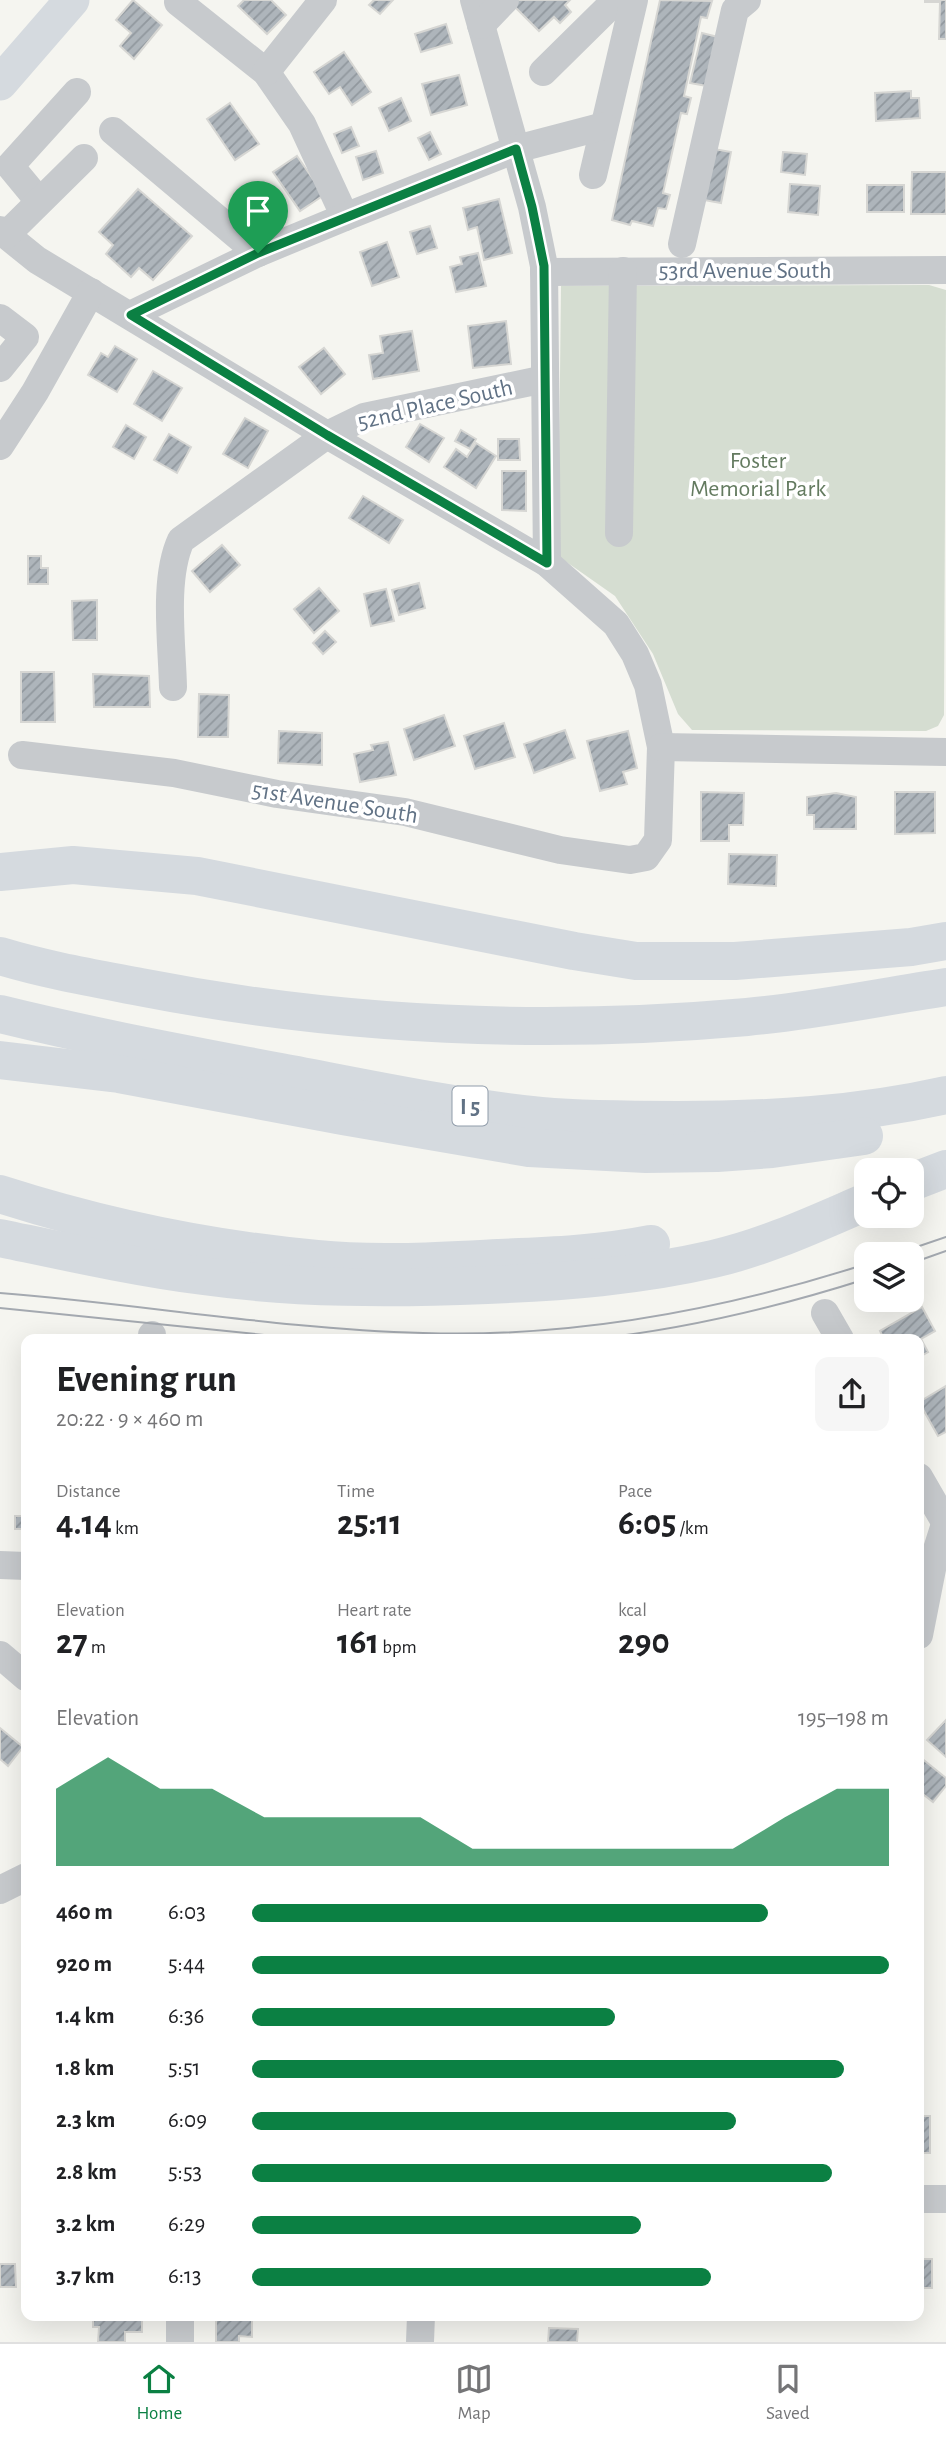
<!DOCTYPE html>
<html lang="en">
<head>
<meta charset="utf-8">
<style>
	:root { --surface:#fff; --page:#f6f6f6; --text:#202124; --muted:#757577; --line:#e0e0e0; --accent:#0b8043 }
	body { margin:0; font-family:"Alegreya Sans",sans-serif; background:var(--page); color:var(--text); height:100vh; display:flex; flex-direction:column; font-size:26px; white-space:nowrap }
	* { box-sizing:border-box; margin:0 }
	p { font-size:23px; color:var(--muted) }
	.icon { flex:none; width:38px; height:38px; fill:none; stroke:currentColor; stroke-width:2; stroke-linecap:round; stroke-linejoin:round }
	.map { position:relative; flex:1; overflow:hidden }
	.details { position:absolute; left:21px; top:1334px; width:903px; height:987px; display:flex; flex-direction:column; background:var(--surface); border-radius:14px; box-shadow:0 7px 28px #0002 }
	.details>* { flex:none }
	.fabs { position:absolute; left:854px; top:1158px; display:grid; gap:14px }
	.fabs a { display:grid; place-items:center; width:70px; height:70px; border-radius:14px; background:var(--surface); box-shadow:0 7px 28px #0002; font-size:35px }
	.pin { position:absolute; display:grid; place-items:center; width:60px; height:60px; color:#fff; margin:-72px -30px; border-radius:50% 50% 50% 0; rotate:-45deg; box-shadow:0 0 7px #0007 }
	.pin .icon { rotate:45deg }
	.round { display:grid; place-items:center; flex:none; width:74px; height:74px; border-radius:14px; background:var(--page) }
	.overview { display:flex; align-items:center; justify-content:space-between; height:119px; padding:0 35px }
	h1 { font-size:38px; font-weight:700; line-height:52px }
	.figures { display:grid; grid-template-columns:repeat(3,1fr); gap:10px; height:119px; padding:7px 35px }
	.figures div { display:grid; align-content:center }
	.figures b { font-size:35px; font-weight:700 }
	.figures small { font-size:19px; font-weight:400 }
	.figures p { font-size:19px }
	.chart { height:196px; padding:14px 35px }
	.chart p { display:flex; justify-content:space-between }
	.chart svg { width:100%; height:126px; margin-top:7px; fill:var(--accent); opacity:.7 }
	ul { padding:0 35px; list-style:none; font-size:23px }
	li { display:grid; grid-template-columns:112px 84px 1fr; align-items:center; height:52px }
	li i { height:18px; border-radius:9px; background:var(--accent) }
	.tabs { display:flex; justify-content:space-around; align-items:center; height:98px; border-top:2px solid var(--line); background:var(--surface); font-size:19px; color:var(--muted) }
	.tabs a { display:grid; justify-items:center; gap:4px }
	.tabs .selected { color:var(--accent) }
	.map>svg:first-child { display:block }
	.green { fill:#d5ddd1 }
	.building { fill:url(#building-hatch); stroke:#d6d6d3; stroke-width:2 }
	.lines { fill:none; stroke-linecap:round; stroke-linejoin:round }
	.minor { stroke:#c7cacd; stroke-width:28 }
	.major { stroke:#d5dadf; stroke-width:35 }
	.highway { stroke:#d5dadf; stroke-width:38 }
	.tram { stroke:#a4a9b0; stroke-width:2 }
	.route-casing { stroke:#fff; stroke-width:14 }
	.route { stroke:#0b8043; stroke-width:9 }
	.labels { text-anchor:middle; stroke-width:7; stroke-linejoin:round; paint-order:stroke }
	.shield { fill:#fff; stroke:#909caa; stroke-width:2 }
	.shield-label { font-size:23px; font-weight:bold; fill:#617285 }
	.street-label { font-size:24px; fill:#617285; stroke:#fff }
	.park-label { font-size:24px; fill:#647b60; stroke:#fff }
</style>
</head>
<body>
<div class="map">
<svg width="946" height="2342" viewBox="0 0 946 2342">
	<defs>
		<pattern id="building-hatch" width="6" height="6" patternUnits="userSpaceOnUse" patternTransform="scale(1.75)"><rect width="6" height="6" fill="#aeb5bb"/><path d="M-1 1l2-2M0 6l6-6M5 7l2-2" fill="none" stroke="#91989e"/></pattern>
	</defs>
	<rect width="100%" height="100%" fill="#f5f5f0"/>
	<!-- green -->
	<polygon class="green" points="929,285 946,290 944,715 938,726 926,731 692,730 678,714 653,654 615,596 558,556 561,286"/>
	<!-- building -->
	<g class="building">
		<polygon points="133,0 162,25 134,59 120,46 131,33 116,20"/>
		<polygon points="244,0 271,0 286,15 267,34 238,6"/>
		<polygon points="374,0 393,0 380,14 369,5"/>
		<polygon points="511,0 570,0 565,5 571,12 560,23 554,17 539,31 510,2"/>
		<polygon points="660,0 712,1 707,18 701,17 684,96 691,98 687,114 681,113 663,193 670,195 666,209 658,208 653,226 632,221 630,225 612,220"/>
		<polygon points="925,0 946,0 946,39 939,39 940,2 925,2"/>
		<polygon points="446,24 452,43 421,52 415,34"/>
		<polygon points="702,33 718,37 707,86 690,83"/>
		<polygon points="344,52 371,92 352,105 340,87 329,94 314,72"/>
		<polygon points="459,75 467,105 431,115 422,84"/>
		<polygon points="911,91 911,98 919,98 920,118 876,121 875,93"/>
		<polygon points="401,98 411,121 389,131 379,108"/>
		<polygon points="230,103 259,144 235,160 207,119"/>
		<polygon points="351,127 359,146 342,153 334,134"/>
		<polygon points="430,132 441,154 429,160 418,138"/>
		<polygon points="714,149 731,152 721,203 704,200"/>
		<polygon points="376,151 383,173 363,180 356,157"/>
		<polygon points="783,152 807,154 805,175 781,172"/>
		<polygon points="297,156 324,195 300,211 273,172"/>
		<polygon points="912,172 946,172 946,214 911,214"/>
		<polygon points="790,184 820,186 818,215 788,212"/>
		<rect x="867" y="185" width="37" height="27"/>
		<polygon points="138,189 192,236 153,280 139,268 131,277 106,254 113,245 99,232"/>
		<polygon points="499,199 512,253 484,260 477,227 468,230 463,208"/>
		<polygon points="430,226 437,248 417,254 410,232"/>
		<polygon points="387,242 399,277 372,286 360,252"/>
		<polygon points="478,253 486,286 456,292 450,267 462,264 460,257"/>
		<polygon points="506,321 511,364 473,368 468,326"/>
		<polygon points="412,331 419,371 373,379 369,355 383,353 380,336"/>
		<polygon points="115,346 137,359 117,392 88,375 101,353 108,357"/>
		<polygon points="324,348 345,374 321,394 299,367"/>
		<polygon points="153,371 182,388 162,421 134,404"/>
		<polygon points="245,418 268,431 248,468 223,454"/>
		<polygon points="420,424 444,438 429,462 406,447"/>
		<polygon points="126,425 146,437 134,459 113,447"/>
		<polygon points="461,430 476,439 470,449 455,441"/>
		<polygon points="169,434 191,447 177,473 154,460"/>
		<polygon points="498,439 519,439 520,460 498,460"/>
		<polygon points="476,443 496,456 476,488 444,467 456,449 467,457"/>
		<polygon points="502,471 526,471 526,511 502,510"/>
		<polygon points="363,496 403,520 389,543 349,518"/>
		<polygon points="222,545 240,565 210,592 192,571"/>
		<polygon points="28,556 41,556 41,568 48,568 48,584 28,584"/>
		<polygon points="419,583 425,608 399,615 392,590"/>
		<polygon points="319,588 339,611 314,633 294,609"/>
		<polygon points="386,589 394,621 371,626 364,594"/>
		<polygon points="97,600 97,640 73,640 72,601"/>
		<polygon points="325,631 336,642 323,654 313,643"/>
		<polygon points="21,672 54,672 55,722 21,722"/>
		<polygon points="93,674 149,676 150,707 94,707"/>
		<polygon points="199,694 229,695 228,737 198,737"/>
		<polygon points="444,715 455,746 414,760 404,729"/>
		<polygon points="504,723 515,757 475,769 464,736"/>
		<polygon points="565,730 575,758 534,773 524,744"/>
		<polygon points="279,731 322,733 322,765 278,763"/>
		<polygon points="628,731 637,768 623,772 627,784 600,791 587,741"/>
		<polygon points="388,742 396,775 360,782 354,754 373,750 371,745"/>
		<polygon points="701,792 744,793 743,825 729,825 729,841 701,841"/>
		<polygon points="895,792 935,792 935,833 895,834"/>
		<polygon points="836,793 856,797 856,829 814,829 814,815 807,815 807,797"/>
		<polygon points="729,854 777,855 776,886 728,884"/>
		<polygon points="922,1307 935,1331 921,1339 928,1352 919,1357 919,1339 884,1339 880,1331"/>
		<polygon points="946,1386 946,1432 938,1436 919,1402"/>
		<polygon points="23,1501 26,1501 26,1539 23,1539 23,1529 15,1529 15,1516 23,1516"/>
		<polygon points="946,1720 946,1757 927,1740"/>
		<polygon points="0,1728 23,1747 8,1766 0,1759"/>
		<polygon points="920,1757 946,1778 946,1786 933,1802 919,1791"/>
		<rect x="919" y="2116" width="11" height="37"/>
		<polygon points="919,2251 921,2259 932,2259 932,2288 919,2288"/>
		<polygon points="0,2264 15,2264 16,2287 0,2287"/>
		<polygon points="93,2315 142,2315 142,2332 125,2332 125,2342 98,2342 99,2327 93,2327"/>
		<polygon points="209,2315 252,2315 252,2337 239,2336 239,2342 216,2342 216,2319 209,2319"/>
		<polygon points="549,2328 578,2329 577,2342 548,2342"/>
	</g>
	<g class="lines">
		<!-- minor -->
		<g class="minor">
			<polyline points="474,0 532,207 544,266 547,563"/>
			<polyline points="178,2 266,72 302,124 345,217"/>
			<polyline points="481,25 505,0"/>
			<polyline points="266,72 323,0"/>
			<polyline points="543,72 616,0"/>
			<polyline points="113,131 258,253"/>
			<polyline points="593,175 634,0"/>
			<polyline points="39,201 10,166 77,92"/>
			<polyline points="0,230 37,260 327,435 547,563 616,624 635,654 648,685 661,747 658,840 646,857 630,860 560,850 405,812 277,794 174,773 22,755"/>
			<polyline points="6,235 84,158"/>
			<polyline points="682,244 735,10 747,0"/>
			<polyline points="544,272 946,270"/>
			<polyline points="130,315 258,253 345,217 516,149 604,126"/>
			<polyline points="0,318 25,337 0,368"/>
			<polyline points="0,446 35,392 91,292"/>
			<polyline points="619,533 623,271"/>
			<path d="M173 687C172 643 163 579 181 540L327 435 364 417 545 379"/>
			<polyline points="661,747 946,752"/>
			<polyline points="825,1313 840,1339"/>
			<polyline points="152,1339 152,1335"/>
			<polyline points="919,1477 945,1522"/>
			<polyline points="0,1565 26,1566"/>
			<polyline points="919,1635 934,1559 946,1521"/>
			<polyline points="0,1655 26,1677"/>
			<polyline points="0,1890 26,1877"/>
			<polyline points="919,2199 946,2199"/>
			<polyline points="180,2315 180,2342"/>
			<polyline points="420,2342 421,2315"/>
		</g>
		<!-- major -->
		<polyline class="major" points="0,83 72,0"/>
		<!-- highway -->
		<g class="highway">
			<polyline points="0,872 73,865 197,876 574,951 636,961 735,961 911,947 946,941"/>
			<path d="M0 956C46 970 93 978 140 987 339 1026 544 1035 747 1017 813 1011 880 997 946 987"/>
			<path d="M0 1014C93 1037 186 1054 280 1072 366 1088 453 1107 541 1116 586 1120 632 1120 678 1120 768 1120 857 1115 946 1095"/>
			<polyline points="0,1060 119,1074 343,1116 529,1148 646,1154 717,1153 772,1149 864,1136"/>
			<polyline points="912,1182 946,1169"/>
			<path d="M0 1194C103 1227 209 1249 317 1259 375 1265 439 1261 498 1258 549 1256 601 1254 651 1244"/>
			<path d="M0 1238C67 1252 134 1267 203 1276 297 1289 392 1289 487 1285 563 1282 639 1276 713 1259 766 1247 817 1223 866 1202"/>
		</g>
		<!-- tram -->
		<g class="tram">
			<polyline points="893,1255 946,1237"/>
			<polyline points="912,1263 946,1251"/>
			<path d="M0 1293C141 1304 281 1329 423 1333 573 1338 723 1310 866 1264"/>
			<polyline points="0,1308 304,1339"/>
			<path d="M594 1339C686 1329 778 1307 866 1279"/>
		</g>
	</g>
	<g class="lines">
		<!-- route casing -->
		<g class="route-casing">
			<polygon id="route" points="516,149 532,207 544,266 547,563 327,435 131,315 258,253"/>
		</g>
		<!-- route -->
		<use href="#route" class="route"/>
	</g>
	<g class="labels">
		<!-- shield labels -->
		<rect class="shield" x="452.5" y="1086.5" width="35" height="39" rx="5"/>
		<g class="shield-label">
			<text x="470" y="1114">I 5</text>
		</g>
		<!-- street labels -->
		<g class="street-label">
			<text x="745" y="278">53rd Avenue South</text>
			<text transform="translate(435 404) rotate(-13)" y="8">52nd Place South</text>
			<text transform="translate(335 802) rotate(9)" y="8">51st Avenue South</text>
		</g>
		<!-- park labels -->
		<g class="park-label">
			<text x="758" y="468">Foster<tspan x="758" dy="28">Memorial Park</tspan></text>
		</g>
	</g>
</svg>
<div class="fabs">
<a><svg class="icon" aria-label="locate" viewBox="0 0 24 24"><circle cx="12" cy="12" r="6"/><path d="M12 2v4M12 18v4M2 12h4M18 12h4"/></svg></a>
<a><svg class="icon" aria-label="layers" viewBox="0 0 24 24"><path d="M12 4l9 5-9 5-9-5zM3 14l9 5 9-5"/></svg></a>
</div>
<div class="pin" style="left:258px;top:253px;background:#1e9e55"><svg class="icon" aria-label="arrive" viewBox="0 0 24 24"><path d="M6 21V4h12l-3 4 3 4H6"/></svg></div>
<section class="details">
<div class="overview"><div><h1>Evening run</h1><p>20:22 · 9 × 460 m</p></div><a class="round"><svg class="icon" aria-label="share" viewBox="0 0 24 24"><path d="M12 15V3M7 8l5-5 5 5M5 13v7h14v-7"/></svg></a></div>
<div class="figures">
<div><p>Distance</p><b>4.14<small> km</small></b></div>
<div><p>Time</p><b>25:11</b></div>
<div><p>Pace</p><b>6:05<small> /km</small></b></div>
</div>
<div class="figures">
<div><p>Elevation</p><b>27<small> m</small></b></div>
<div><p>Heart rate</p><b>161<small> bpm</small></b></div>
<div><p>kcal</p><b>290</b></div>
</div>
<div class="chart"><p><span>Elevation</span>195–198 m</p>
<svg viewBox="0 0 160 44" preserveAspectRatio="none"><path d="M0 44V17L10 6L20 17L30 17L40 27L50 27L60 27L70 27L80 38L90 38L100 38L110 38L120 38L130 38L140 27L150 17L160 17V44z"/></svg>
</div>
<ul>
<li><b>460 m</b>6:03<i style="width:81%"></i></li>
<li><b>920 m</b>5:44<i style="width:100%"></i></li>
<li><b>1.4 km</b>6:36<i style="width:57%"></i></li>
<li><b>1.8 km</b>5:51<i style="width:93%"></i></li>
<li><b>2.3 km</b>6:09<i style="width:76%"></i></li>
<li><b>2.8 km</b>5:53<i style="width:91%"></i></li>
<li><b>3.2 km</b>6:29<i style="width:61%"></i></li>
<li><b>3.7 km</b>6:13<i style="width:72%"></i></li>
</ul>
</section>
</div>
<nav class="tabs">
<a class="selected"><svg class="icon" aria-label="home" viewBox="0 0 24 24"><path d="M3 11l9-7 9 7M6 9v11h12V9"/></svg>Home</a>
<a><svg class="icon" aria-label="map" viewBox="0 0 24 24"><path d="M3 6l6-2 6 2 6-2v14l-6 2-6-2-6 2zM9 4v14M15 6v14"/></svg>Map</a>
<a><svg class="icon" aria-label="saved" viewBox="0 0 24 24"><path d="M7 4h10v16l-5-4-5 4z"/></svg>Saved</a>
</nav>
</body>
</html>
